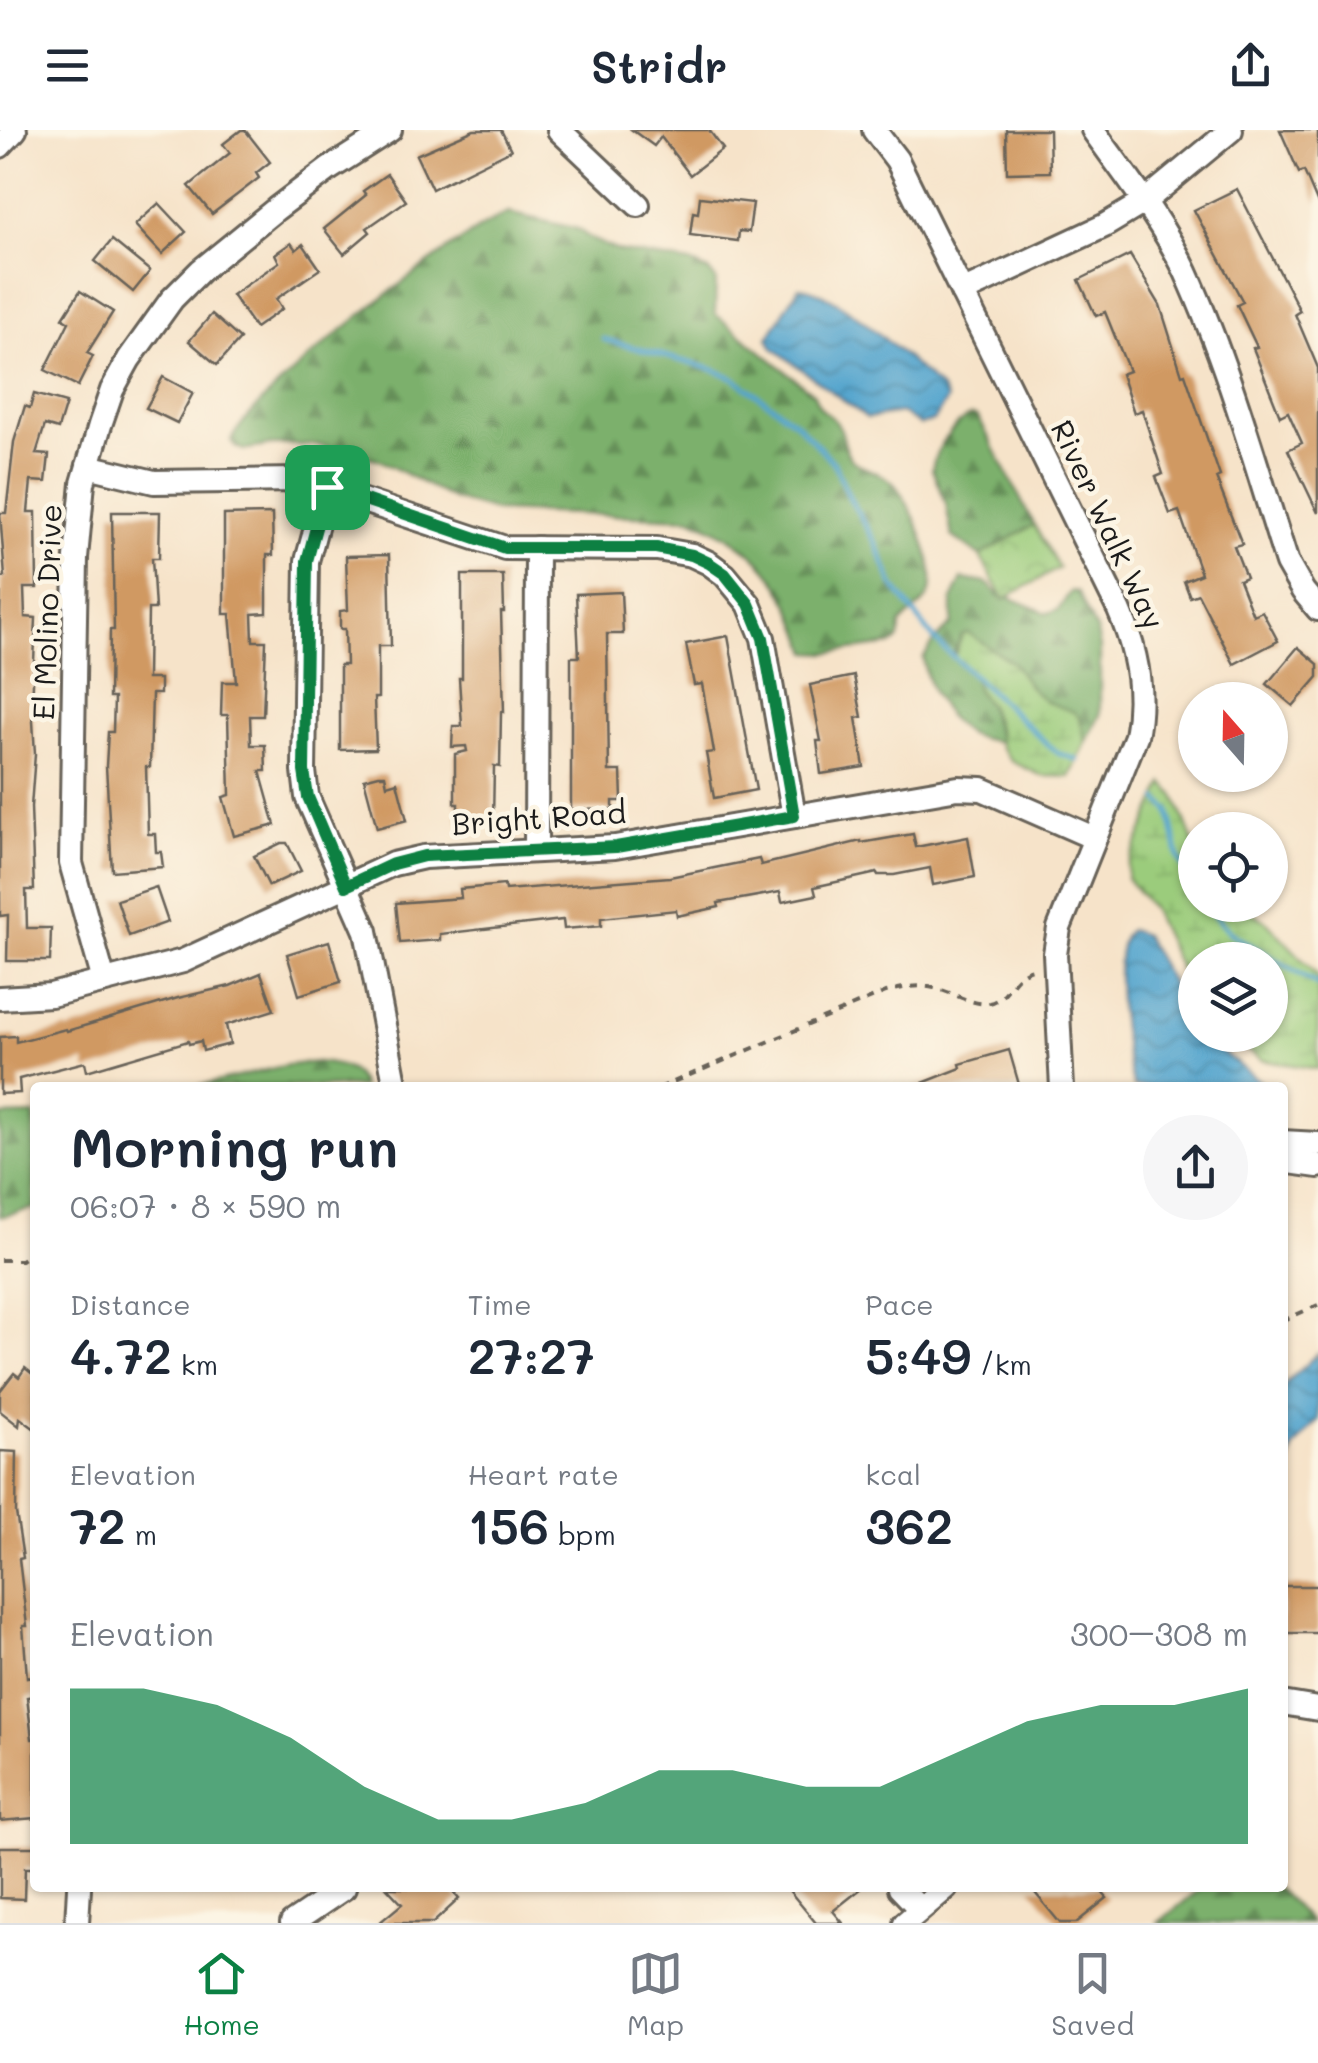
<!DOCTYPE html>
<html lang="en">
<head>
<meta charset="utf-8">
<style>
	:root { --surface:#fff; --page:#f6f6f7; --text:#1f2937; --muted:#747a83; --line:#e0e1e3; --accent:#0b8043 }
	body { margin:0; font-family:Mali,sans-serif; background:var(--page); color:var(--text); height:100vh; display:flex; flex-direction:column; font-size:38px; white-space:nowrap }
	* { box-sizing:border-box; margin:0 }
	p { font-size:32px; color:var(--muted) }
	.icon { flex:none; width:55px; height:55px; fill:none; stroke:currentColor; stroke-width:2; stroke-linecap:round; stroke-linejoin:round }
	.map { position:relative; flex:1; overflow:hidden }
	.side { position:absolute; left:30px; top:952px; width:1258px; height:810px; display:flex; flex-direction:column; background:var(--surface); border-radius:10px; box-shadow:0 2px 8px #0004 }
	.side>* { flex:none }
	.needle { width:65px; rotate:340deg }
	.buttons { position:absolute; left:1178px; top:552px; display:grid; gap:20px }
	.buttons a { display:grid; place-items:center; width:110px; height:110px; border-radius:50%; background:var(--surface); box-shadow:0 2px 8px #0004; font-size:50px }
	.pin { position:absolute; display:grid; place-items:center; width:85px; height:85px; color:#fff; margin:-42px; border-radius:20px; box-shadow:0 5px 15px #0006 }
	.round { display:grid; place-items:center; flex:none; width:105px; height:105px; border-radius:52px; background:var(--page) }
	.head { display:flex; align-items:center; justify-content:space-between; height:170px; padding:0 40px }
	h1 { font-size:55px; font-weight:600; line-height:75px }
	.metrics { display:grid; grid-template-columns:repeat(3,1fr); gap:15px; height:170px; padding:10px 40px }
	.metrics div { display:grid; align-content:center }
	.metrics b { font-size:50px; font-weight:600 }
	.metrics small { font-size:28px; font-weight:400 }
	.metrics p { font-size:28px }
	.chart { height:280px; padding:20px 40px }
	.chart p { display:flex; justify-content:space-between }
	.chart svg { width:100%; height:180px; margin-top:10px; fill:var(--accent); opacity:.7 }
	header { display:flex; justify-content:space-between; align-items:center; height:130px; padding:0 40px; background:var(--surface); font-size:45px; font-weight:600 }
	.tab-bar { display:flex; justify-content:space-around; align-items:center; height:140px; border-top:2px solid var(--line); background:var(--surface); font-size:28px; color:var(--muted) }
	.tab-bar a { display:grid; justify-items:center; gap:5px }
	.tab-bar .on { color:var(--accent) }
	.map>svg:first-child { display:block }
	.forest { fill:url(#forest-firs); stroke:#4c6644; stroke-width:2.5 }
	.wetland { fill:url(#wetland-marsh); stroke:#5c744c; stroke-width:2.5 }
	.park { fill:url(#park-crowns); stroke:#5c744c; stroke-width:2.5 }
	.water { fill:url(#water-waves); stroke:#386075; stroke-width:2.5 }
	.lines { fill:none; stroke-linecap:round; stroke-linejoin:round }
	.stream { stroke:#54a5ce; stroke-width:5 }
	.building { fill:#d09962 }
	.minor-casing { stroke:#686259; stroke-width:28 }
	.path { stroke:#686259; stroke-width:4; stroke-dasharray:8 8; stroke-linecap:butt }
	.minor { stroke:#fff; stroke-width:22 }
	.route-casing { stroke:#fff; stroke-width:20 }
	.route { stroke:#0b8043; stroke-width:12 }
	.labels { text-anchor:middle; stroke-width:9; stroke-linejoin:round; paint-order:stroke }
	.street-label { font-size:30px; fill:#1c1c1c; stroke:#fcf5e5 }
</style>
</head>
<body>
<header><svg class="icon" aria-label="menu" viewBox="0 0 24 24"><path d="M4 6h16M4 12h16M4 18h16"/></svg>Stridr<svg class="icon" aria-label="share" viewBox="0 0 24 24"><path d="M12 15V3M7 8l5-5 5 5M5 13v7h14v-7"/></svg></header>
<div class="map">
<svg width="1318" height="1793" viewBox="0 0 1318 1793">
	<defs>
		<pattern id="forest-firs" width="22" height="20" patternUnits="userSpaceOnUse" patternTransform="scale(2.5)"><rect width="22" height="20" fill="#7cb06c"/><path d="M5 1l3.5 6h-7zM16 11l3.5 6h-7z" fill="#658e58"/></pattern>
		<pattern id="wetland-marsh" width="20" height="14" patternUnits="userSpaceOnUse" patternTransform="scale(2.5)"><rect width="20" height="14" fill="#9bcc7c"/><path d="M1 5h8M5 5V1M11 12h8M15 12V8" fill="none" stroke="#85af6b"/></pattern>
		<pattern id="park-crowns" width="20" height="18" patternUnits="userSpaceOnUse" patternTransform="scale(2.5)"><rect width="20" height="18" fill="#9bcc7c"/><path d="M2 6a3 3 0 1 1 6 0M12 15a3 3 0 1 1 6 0" fill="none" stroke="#85af6b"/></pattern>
		<pattern id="water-waves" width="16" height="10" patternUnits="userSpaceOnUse" patternTransform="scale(2.5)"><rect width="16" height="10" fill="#54a5ce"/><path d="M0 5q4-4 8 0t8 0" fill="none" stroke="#4586a6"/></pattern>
	</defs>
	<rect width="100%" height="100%" fill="#fcf5e5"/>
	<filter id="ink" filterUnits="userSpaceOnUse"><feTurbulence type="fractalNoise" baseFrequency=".01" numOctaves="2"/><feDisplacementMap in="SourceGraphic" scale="20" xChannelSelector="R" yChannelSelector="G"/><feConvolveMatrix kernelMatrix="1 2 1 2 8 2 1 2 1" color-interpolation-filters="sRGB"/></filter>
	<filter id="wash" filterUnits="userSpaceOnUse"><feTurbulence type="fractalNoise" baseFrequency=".0048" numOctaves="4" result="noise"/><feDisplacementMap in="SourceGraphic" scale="40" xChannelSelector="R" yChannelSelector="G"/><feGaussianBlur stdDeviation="2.25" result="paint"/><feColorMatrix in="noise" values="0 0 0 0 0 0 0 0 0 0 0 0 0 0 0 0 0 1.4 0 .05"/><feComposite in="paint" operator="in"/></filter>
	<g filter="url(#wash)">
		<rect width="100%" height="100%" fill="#f6e3c9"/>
		<!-- forest -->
		<g class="forest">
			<path d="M509 83 578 99 591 109 618 121 690 133 709 141 716 150 715 184 814 264C818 280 827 282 837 293 846 303 842 319 851 329 860 339 881 341 892 352 910 369 938 435 931 460 926 476 910 482 900 495L899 509 891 515 826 523 809 522C783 450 763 419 691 388L495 381 453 369 377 329 319 315H271L244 320 235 317 231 311C248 267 461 100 509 83Z"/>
			<path d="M972 285 978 287 1034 395 980 426 952 406 946 374 932 339C936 318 953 293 972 285Z"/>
			<path d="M962 449 987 453 1004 469 1009 467 1047 483 1058 480 1071 461 1077 462 1097 502 1100 517V585L1086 613 1080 589 1047 572 1032 560 1013 533 962 505 954 522 974 547 976 559 988 575 1000 612C987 610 972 608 961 599 942 585 925 551 923 528L935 510 952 494V470Z"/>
			<path d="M317 932C336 934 356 936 362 957H195L287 935Z"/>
			<polygon points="35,985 35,1078 0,1087 0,986"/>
			<polygon points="1201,1758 1277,1758 1311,1793 1158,1793"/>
		</g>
		<!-- wetland -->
		<g class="wetland">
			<polygon points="968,503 1013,533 1032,560 1047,572 1074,582 1080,589 1086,613 1070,647 1042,646 1011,631 1000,616 998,600 989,576 976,559 974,547 954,527 962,505"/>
			<polygon points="1164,653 1175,666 1195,717 1195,775 1241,775 1267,792 1318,846 1318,939 1262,930 1223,905 1270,905 1270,830 1195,830 1195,871 1151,778 1127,748 1128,735"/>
		</g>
		<!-- park -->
		<polygon class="park" points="1034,395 1059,438 1004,469 980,426"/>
		<!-- water -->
		<g class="water">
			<path d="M799 157C838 159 910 233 942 260L947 270 933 291 920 295 901 283 867 288 773 218 768 208Z"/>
			<path d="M1129 800 1144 805 1195 896V905H1200L1261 952 1262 957H1134C1124 930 1107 820 1129 800Z"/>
			<polygon points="1318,1223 1318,1290 1293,1319 1283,1364 1283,1256"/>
		</g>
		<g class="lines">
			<!-- stream -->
			<g class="stream">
				<polyline points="603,209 715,240 734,248 795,292 834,333 851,371 876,413 894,457 935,510 1057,623 1078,630"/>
				<polyline points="1158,669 1169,680 1179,729 1195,758"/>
				<polyline points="1205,775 1230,803 1318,855"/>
			</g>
		</g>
		<g id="blocks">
			<!-- building -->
			<g class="building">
				<polygon points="241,0 245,0 270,32 256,43 259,48 212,84 189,56 230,23 223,14"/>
				<polygon points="474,0 501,0 511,20 432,59 416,25"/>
				<polygon points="632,0 709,0 723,19 690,45 661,7 654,16"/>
				<polygon points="1006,0 1049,0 1050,42 1007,43"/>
				<polygon points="1280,0 1318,0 1318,74 1304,41 1299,43"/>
				<polygon points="387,44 406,71 367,98 370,102 344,124 324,99 366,65 363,61"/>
				<polygon points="1237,59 1300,181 1295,184 1318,238 1318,383 1288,320 1302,313 1288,282 1280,286 1253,218 1257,217 1237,175 1243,172 1194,80"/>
				<polygon points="700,67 753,73 749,102 739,101 738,111 690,105 693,82 698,83"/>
				<polygon points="159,73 186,102 162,124 135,95"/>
				<polygon points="112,110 150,141 133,162 95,131"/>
				<polygon points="291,113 296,120 303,114 320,139 276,169 282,179 255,198 232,165 279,132 275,124"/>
				<polygon points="1130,125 1160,175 1182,245 1185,244 1220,346 1216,348 1242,414 1234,416 1246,447 1239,450 1253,485 1262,481 1278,511 1234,534 1198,464 1190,467 1184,451 1201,444 1179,381 1170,384 1156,347 1163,344 1142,280 1134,283 1121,244 1129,241 1105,182 1096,186 1079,150"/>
				<polygon points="80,161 113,182 87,223 93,226 78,256 45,240 69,192 63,188"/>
				<polygon points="212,184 240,209 217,235 189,211"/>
				<polygon points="163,247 193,263 177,293 146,278"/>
				<polygon points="34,264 66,273 58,299 45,295 36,324 49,325 46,352 31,351 28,382 36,382 37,458 24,458 25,487 36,488 32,575 35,624 31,677 34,760 26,760 27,798 51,798 50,831 7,831 8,785 0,786 0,487 1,448 5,447 0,383 6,383 14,312 25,276 30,278"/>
				<polygon points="112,382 160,382 159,428 152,428 155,479 148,479 147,549 160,549 160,564 152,564 150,637 146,637 148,704 155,704 156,722 161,722 163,737 112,741 106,636 108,602 113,602 114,568 109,568 110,500 114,500"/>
				<polygon points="272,384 273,425 267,425 267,483 252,484 253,511 266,511 263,586 250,586 251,615 265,615 266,641 260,641 275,695 234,706 223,667 230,665 228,585 221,585 222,552 236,552 230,484 224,484 224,385"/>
				<polygon points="389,425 391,516 378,516 378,568 374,568 376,619 340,620 340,535 346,535 345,499 340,499 340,481 348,480 346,426"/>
				<polygon points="462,445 503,445 504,482 501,482 504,582 501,582 500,637 494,636 493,692 458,692 458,674 455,674 455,624 467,621 466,616 452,617 453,596 462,596 459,548 462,548"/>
				<polygon points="621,462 623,504 607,504 609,641 621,641 622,671 613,671 613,679 571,680 571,527 579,527 576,464"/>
				<polygon points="728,506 756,660 714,668 706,623 714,622 702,554 694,555 686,514"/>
				<polygon points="1298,517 1318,534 1318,547 1293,576 1267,554"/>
				<polygon points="854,546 862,587 856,588 864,637 821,644 817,611 821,611 810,555"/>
				<polygon points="379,645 385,645 387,655 397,652 407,690 377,698 364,649"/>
				<polygon points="913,704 916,717 968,707 975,747 933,755 930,738 894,745 878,745 877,743 814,757 816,765 782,772 780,762 718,773 719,777 677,786 676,780 601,788 601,796 564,799 563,790 440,804 440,810 400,813 396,773 461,768 460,759 504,755 505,760 670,747 759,729 761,735 861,711 861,713"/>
				<polygon points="281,713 287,713 301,741 269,756 254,726"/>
				<polygon points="156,757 168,792 129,806 117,770"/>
				<polygon points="329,811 341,852 299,865 287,824"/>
				<polygon points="261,843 274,880 226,895 230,914 203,921 201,911 189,914 188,911 87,941 85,932 19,949 20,963 0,964 0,907 16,906 16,912 66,899 67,901 178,868 230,856"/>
				<polygon points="1009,920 1020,958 910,958 961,938 960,934"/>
				<polygon points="25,1238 35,1246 35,1299 20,1288 19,1296 0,1281 0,1261 14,1243 19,1247"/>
				<polygon points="0,1321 17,1322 16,1383 23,1428 19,1429 27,1496 23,1496 27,1547 33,1546 35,1566 27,1567 32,1609 35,1609 35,1688 0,1691"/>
				<rect x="1282" y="1456" width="36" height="47"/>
				<polygon points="0,1717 35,1717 35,1738 25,1738 24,1769 0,1768"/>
				<polygon points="387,1758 449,1758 459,1769 433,1793 379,1793 402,1774"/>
				<polygon points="787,1758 862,1758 833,1781 843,1793 816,1793"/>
				<polygon points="1031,1758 1098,1758 1107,1768 1076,1793 1060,1793"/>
			</g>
		</g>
	</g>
	<g filter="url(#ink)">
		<use href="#blocks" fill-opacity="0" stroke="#686259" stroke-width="2.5"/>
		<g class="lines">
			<!-- minor casing -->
			<g class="minor-casing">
				<g id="minor">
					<polyline points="559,0 638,75"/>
					<path d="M874 0 897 30 1119 480C1137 521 1145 562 1136 606L1059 798 1055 824 1062 958"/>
					<path d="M1093 0C1125 45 1162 91 1186 142 1228 234 1256 336 1287 433L1303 461 1318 479"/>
					<polyline points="0,16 15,0"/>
					<polyline points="962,162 1104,96 1144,72 1231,0"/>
					<polyline points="88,336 154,352 300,350 505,418 657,419 692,425 709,433 725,445 749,474 763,508 794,686"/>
					<polyline points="327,357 307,431 304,641 307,667 366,801 396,958"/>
					<polyline points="536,721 537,418"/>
					<polyline points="104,851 71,733 76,428 83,353 100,295 112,260 129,229 172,169 201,140 276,79 329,39 390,0"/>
					<polyline points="0,868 51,865 183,831 393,734 424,727 615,717 958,658 982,659 1094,708"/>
					<polyline points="1282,1012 1318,1014"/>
					<polyline points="1282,1031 1318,1036"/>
					<polyline points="1282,1573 1318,1579"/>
					<polyline points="900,1758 920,1779"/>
					<polyline points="77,1793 79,1758"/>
					<polyline points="292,1793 344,1758"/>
					<polyline points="905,1793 946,1758"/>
				</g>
			</g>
			<!-- path -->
			<g class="path">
				<polyline points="523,958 554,954 583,958"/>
				<path d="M659 958 886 862C902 858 917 854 934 858 951 861 972 876 989 873 1009 869 1012 843 1033 839"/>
				<polyline points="0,1130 21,1130 35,1121"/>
				<polyline points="1282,1191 1318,1175"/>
			</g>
			<!-- minor -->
			<use href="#minor" class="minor"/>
		</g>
	</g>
	<g class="lines" filter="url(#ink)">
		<!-- route casing -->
		<g class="route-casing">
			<polygon id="route" points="327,357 505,418 656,418 692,425 709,433 725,444 749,474 763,508 794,686 616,717 424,726 393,734 346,756 308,667 304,641 307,431"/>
		</g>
		<!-- route -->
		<use href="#route" class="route"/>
	</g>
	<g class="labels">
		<!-- street labels -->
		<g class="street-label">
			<text transform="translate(1107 395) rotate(65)" y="10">River Walk Way</text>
			<text transform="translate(48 482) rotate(-88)" y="10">El Molino Drive</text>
			<text transform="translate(539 689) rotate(-4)" y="10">Bright Road</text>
		</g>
	</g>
</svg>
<div class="buttons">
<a><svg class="needle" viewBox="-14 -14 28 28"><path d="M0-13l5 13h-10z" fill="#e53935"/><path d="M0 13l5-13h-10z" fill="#747a83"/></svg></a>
<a><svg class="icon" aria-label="locate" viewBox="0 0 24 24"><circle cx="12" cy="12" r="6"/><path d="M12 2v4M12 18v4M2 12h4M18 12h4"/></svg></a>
<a><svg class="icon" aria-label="layers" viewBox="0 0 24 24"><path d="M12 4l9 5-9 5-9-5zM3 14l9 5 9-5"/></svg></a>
</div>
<div class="pin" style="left:327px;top:357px;background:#1e9e55"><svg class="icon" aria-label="arrive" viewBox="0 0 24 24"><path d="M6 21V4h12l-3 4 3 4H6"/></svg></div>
<section class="side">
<div class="head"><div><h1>Morning run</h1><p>06:07 · 8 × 590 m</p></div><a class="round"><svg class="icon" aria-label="share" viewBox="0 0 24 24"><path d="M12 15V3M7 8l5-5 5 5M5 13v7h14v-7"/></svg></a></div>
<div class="metrics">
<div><p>Distance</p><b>4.72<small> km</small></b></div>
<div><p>Time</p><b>27:27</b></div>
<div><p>Pace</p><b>5:49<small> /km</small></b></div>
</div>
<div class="metrics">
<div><p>Elevation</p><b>72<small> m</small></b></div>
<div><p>Heart rate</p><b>156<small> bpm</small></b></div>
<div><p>kcal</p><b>362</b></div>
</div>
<div class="chart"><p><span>Elevation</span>300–308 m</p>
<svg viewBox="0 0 160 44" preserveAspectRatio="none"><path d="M0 44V6L10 6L20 10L30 18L40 30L50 38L60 38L70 34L80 26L90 26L100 30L110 30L120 22L130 14L140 10L150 10L160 6V44z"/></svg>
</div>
</section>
</div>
<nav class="tab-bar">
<a class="on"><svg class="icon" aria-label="home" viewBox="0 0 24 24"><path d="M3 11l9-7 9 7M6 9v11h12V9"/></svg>Home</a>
<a><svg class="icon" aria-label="map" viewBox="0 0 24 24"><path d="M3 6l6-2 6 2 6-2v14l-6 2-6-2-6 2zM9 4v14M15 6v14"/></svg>Map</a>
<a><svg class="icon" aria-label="saved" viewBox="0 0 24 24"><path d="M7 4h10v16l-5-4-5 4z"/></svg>Saved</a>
</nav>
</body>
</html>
